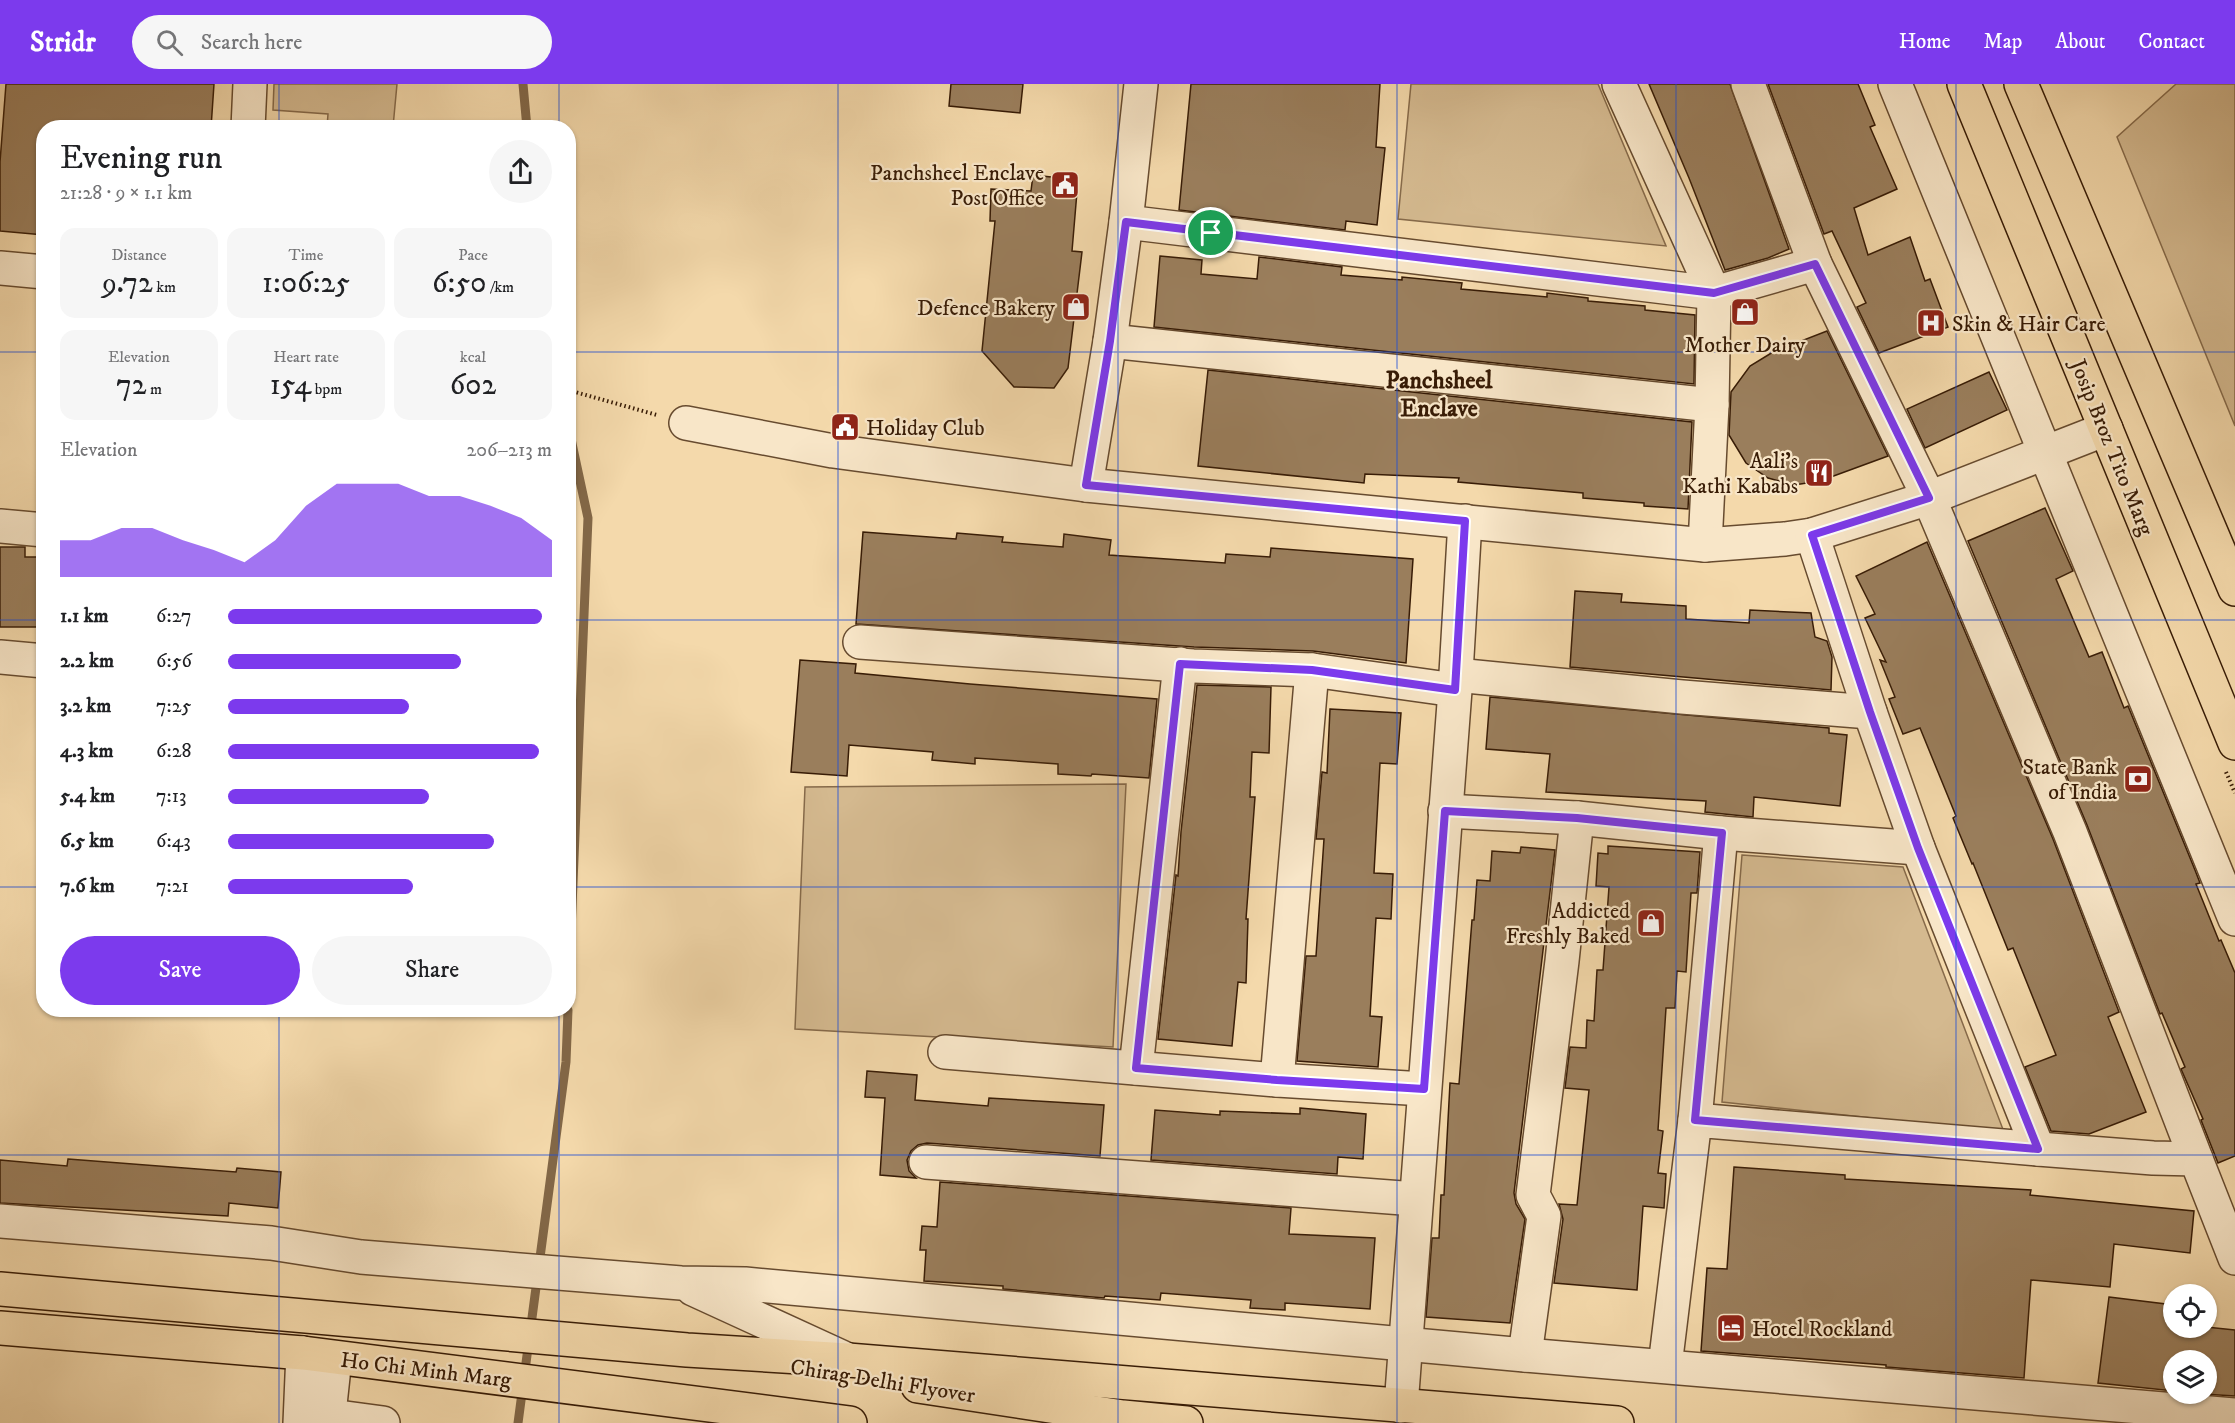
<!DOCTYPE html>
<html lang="en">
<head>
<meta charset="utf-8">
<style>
	:root { --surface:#fff; --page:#f6f6f6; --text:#202124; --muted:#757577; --accent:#7c3aed }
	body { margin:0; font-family:"IM FELL DW Pica",serif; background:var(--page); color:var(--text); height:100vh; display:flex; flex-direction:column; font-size:22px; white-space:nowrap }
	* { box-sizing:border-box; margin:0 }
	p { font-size:20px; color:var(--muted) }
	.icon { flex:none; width:33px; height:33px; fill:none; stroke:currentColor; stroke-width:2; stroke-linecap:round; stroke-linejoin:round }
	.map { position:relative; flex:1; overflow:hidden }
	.panel { position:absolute; left:36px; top:36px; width:540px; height:897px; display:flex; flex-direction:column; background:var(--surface); border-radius:24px; box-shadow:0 2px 4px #0004 }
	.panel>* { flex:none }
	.fabs { position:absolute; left:2163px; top:1200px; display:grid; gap:12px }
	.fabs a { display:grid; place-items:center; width:54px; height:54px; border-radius:50%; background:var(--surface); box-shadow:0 2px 4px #0004; font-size:30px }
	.pin { position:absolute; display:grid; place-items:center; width:51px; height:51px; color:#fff; margin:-26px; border:3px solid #fff; border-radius:50%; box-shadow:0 2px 6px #0007 }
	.round { display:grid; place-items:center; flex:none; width:63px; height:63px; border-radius:32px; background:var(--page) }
	.summary { display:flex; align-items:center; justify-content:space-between; height:102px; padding:0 24px }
	h1 { font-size:33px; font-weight:600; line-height:45px }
	.figures { display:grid; grid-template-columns:repeat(3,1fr); gap:9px; height:102px; padding:6px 24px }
	.figures div { display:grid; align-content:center; border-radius:15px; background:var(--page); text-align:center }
	.figures b { font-size:30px; font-weight:600 }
	.figures small { font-size:16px; font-weight:400 }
	.figures p { font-size:16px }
	.chart { height:168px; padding:12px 24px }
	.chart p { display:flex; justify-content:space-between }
	.chart svg { width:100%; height:108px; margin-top:6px; fill:var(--accent); opacity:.7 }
	.primary-button { display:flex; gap:12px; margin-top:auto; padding:12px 24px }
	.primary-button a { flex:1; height:69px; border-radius:36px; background:var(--accent); color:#fff; font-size:24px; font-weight:600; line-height:69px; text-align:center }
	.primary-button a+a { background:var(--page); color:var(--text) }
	ul { padding:0 24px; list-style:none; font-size:20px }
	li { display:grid; grid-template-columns:96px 72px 1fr; align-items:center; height:45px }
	li i { height:15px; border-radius:8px; background:var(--accent) }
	header { display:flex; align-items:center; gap:36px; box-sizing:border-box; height:84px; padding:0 30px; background:var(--accent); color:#fff }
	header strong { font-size:28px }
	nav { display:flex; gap:33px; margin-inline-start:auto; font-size:21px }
	.search { width:420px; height:54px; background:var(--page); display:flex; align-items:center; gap:15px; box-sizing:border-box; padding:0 21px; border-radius:33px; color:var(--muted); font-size:22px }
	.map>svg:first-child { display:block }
	.green { fill:#d4b98f; stroke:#866a4a; stroke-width:1.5 }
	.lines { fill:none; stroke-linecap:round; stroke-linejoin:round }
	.stream { stroke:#826747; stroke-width:9 }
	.building { fill:#9a7e5c; stroke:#381c06; stroke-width:1.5 }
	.minor-casing { stroke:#674b2f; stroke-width:36 }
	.major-casing { stroke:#381c06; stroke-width:36 }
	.path { stroke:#381c06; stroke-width:4; stroke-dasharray:1.5 3; stroke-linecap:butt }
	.minor { stroke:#f8e6c8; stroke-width:33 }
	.major { stroke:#f4d9ab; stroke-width:33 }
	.route-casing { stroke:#fff; stroke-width:12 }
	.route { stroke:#7c3aed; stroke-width:8 }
	.grid { fill:none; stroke:#1d4ed8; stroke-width:1.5; stroke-opacity:0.55 }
	.labels { text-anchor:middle; stroke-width:4.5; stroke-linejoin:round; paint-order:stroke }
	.poi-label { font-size:22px; fill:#381c06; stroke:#f8e6c8; text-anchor:end }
	.street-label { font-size:22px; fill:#381c06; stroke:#f8e6c8 }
	.neighbourhood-label { font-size:24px; font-weight:bold; fill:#381c06; stroke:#f8e6c8 }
</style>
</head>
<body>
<header>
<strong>Stridr</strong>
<div class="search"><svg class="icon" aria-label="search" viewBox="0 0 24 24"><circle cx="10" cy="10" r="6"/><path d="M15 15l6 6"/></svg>Search here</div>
<nav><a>Home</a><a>Map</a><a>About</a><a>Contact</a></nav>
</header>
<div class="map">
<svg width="2235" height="1339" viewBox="0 0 2235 1339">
	<rect width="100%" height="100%" fill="#f4d9ab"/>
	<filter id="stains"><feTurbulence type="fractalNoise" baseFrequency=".00333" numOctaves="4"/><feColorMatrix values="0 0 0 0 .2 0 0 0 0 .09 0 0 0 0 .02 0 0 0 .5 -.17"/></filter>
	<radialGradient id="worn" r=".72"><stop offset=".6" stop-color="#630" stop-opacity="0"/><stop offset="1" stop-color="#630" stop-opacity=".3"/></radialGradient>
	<!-- green -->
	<g class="green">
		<polygon points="274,0 397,0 393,43 327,43 328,30 273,26"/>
		<polygon points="1411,0 1598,0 1666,162 1398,135"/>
		<polygon points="2176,0 2235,0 2235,342 2117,53"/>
		<polygon points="1126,700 1113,963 795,945 805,703"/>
		<polygon points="1742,771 1903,783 2004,1048 1722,1018"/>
	</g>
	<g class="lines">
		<!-- stream -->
		<g class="stream">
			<polyline points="523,0 527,44"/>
			<polyline points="568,341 588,434 568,920"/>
			<polyline points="518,1339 566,978 568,926"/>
		</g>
	</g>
	<!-- building -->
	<g class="building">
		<polygon points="6,0 214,0 211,44 44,44 44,151 0,147 0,78"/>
		<polygon points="951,0 1023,0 1020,29 949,22"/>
		<polygon points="1191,0 1380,0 1376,63 1385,64 1377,141 1346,137 1345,146 1179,126"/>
		<polygon points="1649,0 1730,0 1789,165 1768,174 1725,186 1689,94"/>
		<polygon points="1768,0 1858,0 1875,41 1870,43 1897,105 1854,124 1868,171 1910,153 1925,197 1930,195 1948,243 1879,269 1857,223 1866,219 1832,147 1824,150"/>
		<polygon points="1033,91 1078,96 1072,167 1082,168 1068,284 1054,304 1014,303 982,267 995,137 990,137 991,105 1031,107"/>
		<polygon points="1160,172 1202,176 1201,190 1257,195 1259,173 1342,183 1341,191 1402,196 1402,193 1462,199 1461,205 1547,213 1547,209 1588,214 1588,217 1645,222 1645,226 1695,231 1694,300 1154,243"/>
		<polygon points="1827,247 1888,372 1820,397 1794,401 1768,394 1746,379 1729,351 1731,308 1750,282 1773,268"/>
		<polygon points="1208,286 1692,338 1688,425 1644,422 1644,419 1583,414 1583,409 1458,398 1459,394 1365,390 1364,399 1198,382"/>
		<polygon points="1989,288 2007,326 1925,364 1907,325"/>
		<polygon points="2045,424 2073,487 2056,495 2089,573 2102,568 2124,624 2128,622 2195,786 2200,799 2196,800 2219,857 2221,856 2235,889 2235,1072 2218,1079 2201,1036 2203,1035 2181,985 2185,983 2162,929 2160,930 2087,741 1968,457"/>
		<polygon points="863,448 956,455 957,449 1003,453 1002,458 1063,463 1064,450 1111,456 1109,471 1225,479 1226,470 1270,473 1271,464 1413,475 1406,579 1313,567 1194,563 856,540"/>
		<polygon points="1927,458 2053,755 2119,928 2108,933 2146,1028 2089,1050 2051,1047 2025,983 2056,971 2013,864 2008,866 1973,779 1972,780 1953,734 1956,732 1920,644 1903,650 1889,615 1895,613 1880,576 1886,578 1865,534 1875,530 1856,492"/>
		<polygon points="0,463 25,463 25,473 44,473 44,543 0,543"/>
		<polygon points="1575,507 1622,510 1621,518 1686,522 1686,535 1749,539 1750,526 1811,529 1815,553 1827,557 1832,573 1831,606 1570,583"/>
		<polygon points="800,576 856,580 855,589 970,600 1157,615 1149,694 1092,690 1091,692 1058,690 1058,680 975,674 975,680 932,676 933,668 849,661 847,692 791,688"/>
		<polygon points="1197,601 1271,603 1269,669 1252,668 1250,713 1255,713 1246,835 1248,835 1246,899 1238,898 1232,962 1158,955 1176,791 1178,792 1181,748"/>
		<polygon points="1490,613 1829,644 1829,649 1847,651 1840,722 1754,713 1753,733 1705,728 1706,717 1546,708 1550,670 1486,665"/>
		<polygon points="1330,625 1401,629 1397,680 1380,679 1374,789 1393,790 1391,835 1376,834 1370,932 1382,933 1378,983 1297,977 1306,872 1316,872 1324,755 1316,755 1322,688 1327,689"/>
		<polygon points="1608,762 1700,768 1697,809 1691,809 1686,888 1677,887 1675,924 1666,924 1658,1046 1663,1047 1658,1089 1666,1090 1664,1124 1643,1122 1637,1206 1554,1199 1563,1135 1559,1120 1577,1121 1589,1006 1565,1004 1570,963 1586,964 1587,936 1594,937 1597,886 1603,886 1609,803 1596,802 1598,769 1608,770"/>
		<polygon points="1521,763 1555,766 1514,1109 1516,1120 1525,1135 1510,1239 1426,1233 1432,1154 1439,1154 1441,1111 1444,1111 1450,999 1459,1000 1472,836 1474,836 1477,796 1490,797 1492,767 1520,769"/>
		<polygon points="867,987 917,991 915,1016 988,1022 989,1014 1104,1021 1100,1072 927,1059 918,1061 911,1067 907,1076 909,1087 916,1094 880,1091 885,1014 865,1013"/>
		<polygon points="1300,1024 1366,1030 1363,1075 1338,1073 1337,1090 1151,1076 1155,1026 1220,1031 1220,1027 1300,1030"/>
		<polygon points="68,1075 236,1088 237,1084 281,1088 278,1124 229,1119 228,1132 0,1119 0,1076 67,1082"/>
		<polygon points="1734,1083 1845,1091 1845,1095 2031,1106 2030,1111 2194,1127 2190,1169 2114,1160 2110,1203 2031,1196 2024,1294 1886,1283 1886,1281 1701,1267 1707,1184 1727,1185"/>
		<polygon points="940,1098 1291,1124 1289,1150 1375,1154 1370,1225 1285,1219 1285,1226 1250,1224 1251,1216 1161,1209 1160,1216 1105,1212 1104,1214 1003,1205 1003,1202 924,1197 926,1166 920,1166 922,1142 937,1143"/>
		<polygon points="2109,1213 2174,1221 2174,1244 2206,1243 2235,1246 2235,1312 2203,1310 2206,1310 2206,1276 2174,1276 2174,1307 2098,1299"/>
	</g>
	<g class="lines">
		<!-- minor casing -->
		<g class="minor-casing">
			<g id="minor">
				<polyline points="1619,0 1714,209 1712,321 1705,461"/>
				<polyline points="1748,0 1815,180"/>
				<polyline points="1895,0 2235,835"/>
				<polyline points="248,44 250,0"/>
				<polyline points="1126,138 1141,0"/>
				<polyline points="0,184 44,188"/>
				<polyline points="1110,257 1712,321"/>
				<polyline points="686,339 833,367 1086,401 1705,461 1785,455 1812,451 1929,414 2106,345"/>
				<polyline points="1086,401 1110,257 1126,138 1714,209 1815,180 1929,414 2070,748 2196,1075"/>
				<polyline points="0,442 44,446"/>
				<polyline points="860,558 1193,582 1312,586 1455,606"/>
				<polyline points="0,573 44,577"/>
				<polyline points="1456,591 1682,613 1870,628"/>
				<polyline points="1445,727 1577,734 1721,749 1918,764 1870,628 1812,451"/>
				<polyline points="945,968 1277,996 1424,1005"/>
				<polyline points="1136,984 1180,580"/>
				<polyline points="1277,996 1312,586"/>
				<polyline points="1695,1036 1721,749"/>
				<polyline points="2038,1065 2153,1074 2196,1075 2235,1174"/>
				<polyline points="926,1078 1416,1115"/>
				<polyline points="0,1137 271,1159 361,1173 681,1199 745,1200 1525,1271 2235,1331"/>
				<polyline points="693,1205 848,1276"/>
				<polyline points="1525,1271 1544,1132 1533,1111 1562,877 1577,734"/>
				<polyline points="1665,1282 1695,1036 2038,1065 1918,764"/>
				<polyline points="1401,1322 1455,606 1465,437"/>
				<polyline points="301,1328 383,1339"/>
				<polyline points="300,1339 303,1269"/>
				<polyline points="328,1339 335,1274"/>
			</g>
		</g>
		<!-- major casing -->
		<g class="major-casing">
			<g id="major">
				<polyline points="1964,0 2235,659"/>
				<polyline points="2021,0 2235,505"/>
				<polyline points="0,1205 687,1266 848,1276 1617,1339"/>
				<polyline points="0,1244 303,1269 850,1339"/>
				<polyline points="918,1302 1123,1333 1186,1339"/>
			</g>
		</g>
		<!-- path -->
		<g class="path">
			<polyline points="568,306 657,331"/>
			<polyline points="2226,688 2235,709"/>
		</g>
		<!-- minor -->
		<use href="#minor" class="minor"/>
		<!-- major -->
		<use href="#major" class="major"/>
	</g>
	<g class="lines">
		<!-- route casing -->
		<g class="route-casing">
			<polygon id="route" points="1126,138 1714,209 1815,180 1929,414 1812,451 1870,628 1918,764 2038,1065 1695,1036 1722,749 1577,734 1445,727 1424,1005 1277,996 1136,984 1180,580 1312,586 1455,606 1465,437 1086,401 1110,257"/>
		</g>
		<!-- route -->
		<use href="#route" class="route"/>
	</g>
	<!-- grid -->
	<path class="grid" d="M279 0V44M559 0V44M838 0V1339M1118 0V1339M1397 0V1339M1676 0V1339M1956 0V1339M0 268H44M568 268H2235M0 536H44M568 536H2235M0 803H44M568 803H2235M279 926V1339M559 926V1339M0 1071H2235"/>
	<!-- icons -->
	<defs>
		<g id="civic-square" transform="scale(1.5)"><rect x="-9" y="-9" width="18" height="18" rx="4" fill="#8f2418" stroke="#f8e6c8"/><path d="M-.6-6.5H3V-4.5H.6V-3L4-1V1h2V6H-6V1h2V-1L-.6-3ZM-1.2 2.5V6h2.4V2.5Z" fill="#fff"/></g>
		<g id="shop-square" transform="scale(1.5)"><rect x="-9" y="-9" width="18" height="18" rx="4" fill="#8f2418" stroke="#f8e6c8"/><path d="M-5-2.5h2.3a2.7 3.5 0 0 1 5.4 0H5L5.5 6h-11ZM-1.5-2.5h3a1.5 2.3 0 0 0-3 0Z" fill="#fff"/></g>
		<g id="hospital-square" transform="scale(1.5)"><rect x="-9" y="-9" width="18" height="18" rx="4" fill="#8f2418" stroke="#f8e6c8"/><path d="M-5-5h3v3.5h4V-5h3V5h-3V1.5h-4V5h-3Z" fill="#fff"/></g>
		<g id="restaurant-square" transform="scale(1.5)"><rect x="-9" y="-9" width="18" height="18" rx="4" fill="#8f2418" stroke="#f8e6c8"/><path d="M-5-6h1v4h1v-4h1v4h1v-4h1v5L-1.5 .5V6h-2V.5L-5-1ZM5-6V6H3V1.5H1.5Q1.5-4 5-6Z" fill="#fff"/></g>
		<g id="bank-square" transform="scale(1.5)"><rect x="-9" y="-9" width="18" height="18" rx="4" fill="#8f2418" stroke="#f8e6c8"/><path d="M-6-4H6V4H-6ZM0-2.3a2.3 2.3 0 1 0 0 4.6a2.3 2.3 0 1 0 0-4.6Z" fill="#fff"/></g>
		<g id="hotel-square" transform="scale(1.5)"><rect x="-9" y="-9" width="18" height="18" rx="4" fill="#8f2418" stroke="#f8e6c8"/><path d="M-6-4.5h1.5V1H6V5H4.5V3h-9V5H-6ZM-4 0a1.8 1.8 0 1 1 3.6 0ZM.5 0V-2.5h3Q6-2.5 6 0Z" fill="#fff"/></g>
	</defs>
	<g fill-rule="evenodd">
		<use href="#civic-square" x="1065" y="101"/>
		<use href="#shop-square" x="1076" y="223"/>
		<use href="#shop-square" x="1745" y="228"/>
		<use href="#hospital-square" x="1931" y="239"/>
		<use href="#civic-square" x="845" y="343"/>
		<use href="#restaurant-square" x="1819" y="389"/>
		<use href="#bank-square" x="2138" y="695"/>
		<use href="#shop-square" x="1651" y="839"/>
		<use href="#hotel-square" x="1731" y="1244"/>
	</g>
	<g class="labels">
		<!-- poi labels -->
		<g class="poi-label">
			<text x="1044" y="96">Panchsheel Enclave<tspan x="1044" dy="25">Post Office</tspan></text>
			<text x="1055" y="231">Defence Bakery</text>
			<text x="1952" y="247" text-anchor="start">Skin &amp; Hair Care</text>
			<text x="1745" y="268" text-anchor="middle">Mother Dairy</text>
			<text x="866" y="351" text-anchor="start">Holiday Club</text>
			<text x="1798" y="384">Aali's<tspan x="1798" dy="25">Kathi Kababs</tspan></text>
			<text x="2117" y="690">State Bank<tspan x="2117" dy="25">of India</tspan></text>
			<text x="1630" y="834">Addicted<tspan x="1630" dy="25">Freshly Baked</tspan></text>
			<text x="1752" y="1252" text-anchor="start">Hotel Rockland</text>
		</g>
		<!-- street labels -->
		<g class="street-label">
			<text transform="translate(2113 363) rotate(68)" y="8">Josip Broz Tito Marg</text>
			<text transform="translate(426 1285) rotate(7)" y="8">Ho Chi Minh Marg</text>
			<text transform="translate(883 1296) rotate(9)" y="8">Chirag Delhi Flyover</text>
		</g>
		<!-- neighbourhood labels -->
		<g class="neighbourhood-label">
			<text x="1439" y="304">Panchsheel<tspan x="1439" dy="28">Enclave</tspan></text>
		</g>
	</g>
	<rect width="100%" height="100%" filter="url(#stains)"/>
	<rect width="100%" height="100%" fill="url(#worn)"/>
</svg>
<div class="fabs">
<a><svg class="icon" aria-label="locate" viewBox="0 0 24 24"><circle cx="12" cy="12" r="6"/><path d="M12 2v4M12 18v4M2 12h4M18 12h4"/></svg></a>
<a><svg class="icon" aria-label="layers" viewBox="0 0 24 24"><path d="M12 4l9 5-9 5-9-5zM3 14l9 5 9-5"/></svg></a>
</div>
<div class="pin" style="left:1211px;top:149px;background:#1e9e55"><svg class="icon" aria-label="arrive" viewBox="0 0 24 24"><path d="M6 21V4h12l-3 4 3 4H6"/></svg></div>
<section class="panel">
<div class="summary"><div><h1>Evening run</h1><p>21:28 · 9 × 1.1 km</p></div><a class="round"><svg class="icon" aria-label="share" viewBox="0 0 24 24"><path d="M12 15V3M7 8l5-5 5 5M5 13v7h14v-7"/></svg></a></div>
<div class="figures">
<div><p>Distance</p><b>9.72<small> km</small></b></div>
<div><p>Time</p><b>1:06:25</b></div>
<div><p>Pace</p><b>6:50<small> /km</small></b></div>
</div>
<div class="figures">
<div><p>Elevation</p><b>72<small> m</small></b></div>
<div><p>Heart rate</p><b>154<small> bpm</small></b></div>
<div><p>kcal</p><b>602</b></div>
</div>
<div class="chart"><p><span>Elevation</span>206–213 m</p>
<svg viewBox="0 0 160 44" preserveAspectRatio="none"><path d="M0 44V29L10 29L20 24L30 24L40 29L50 33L60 38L70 29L80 15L90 6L100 6L110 6L120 11L130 11L140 15L150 20L160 29V44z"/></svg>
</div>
<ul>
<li><b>1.1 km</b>6:27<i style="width:97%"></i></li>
<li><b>2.2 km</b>6:56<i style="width:72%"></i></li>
<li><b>3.2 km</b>7:25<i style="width:56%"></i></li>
<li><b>4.3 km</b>6:28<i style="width:96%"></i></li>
<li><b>5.4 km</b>7:13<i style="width:62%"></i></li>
<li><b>6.5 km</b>6:43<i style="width:82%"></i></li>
<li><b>7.6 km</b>7:21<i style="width:57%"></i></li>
</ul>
<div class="primary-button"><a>Save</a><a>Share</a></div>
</section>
</div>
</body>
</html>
